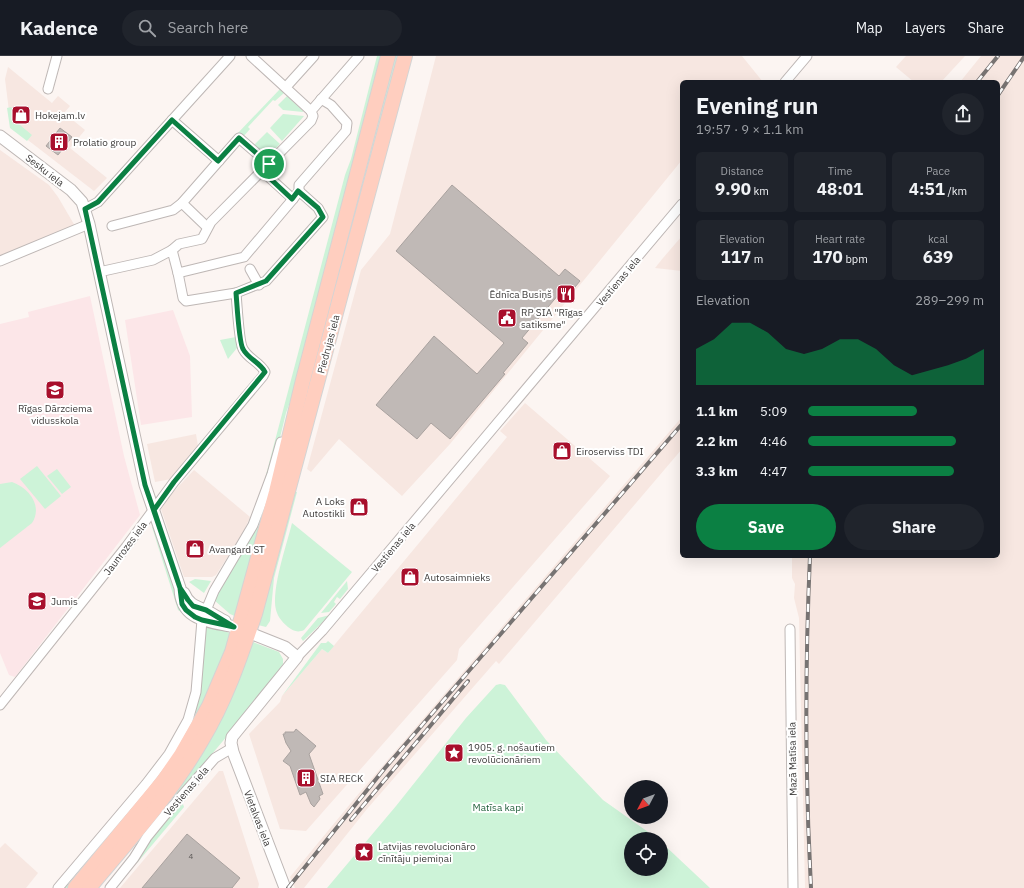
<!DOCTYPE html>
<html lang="en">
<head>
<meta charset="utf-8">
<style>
	:root { --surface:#171b24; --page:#20242c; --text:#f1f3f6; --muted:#9ea1a6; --line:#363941; --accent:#0b8043 }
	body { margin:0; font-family:"IBM Plex Sans",sans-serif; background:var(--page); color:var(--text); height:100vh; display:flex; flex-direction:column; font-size:15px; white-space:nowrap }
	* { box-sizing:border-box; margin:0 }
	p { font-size:13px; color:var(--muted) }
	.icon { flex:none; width:22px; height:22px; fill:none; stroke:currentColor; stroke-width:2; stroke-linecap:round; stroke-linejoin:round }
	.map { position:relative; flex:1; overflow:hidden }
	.drawer { position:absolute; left:680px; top:24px; width:320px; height:478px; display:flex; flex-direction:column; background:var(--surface); border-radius:6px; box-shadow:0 4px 16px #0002 }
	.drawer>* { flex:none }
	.needle { width:26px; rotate:229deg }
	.tools { position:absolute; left:624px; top:724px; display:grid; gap:8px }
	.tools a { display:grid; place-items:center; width:44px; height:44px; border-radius:50%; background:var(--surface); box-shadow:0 4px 16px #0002; font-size:20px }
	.pin { position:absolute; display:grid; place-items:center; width:34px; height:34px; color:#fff; margin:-17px; border:2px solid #fff; border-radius:50%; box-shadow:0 1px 4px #0007 }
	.round { display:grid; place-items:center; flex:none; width:42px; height:42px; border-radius:21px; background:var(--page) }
	.summary { display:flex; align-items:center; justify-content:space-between; height:68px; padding:0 16px }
	h1 { font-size:22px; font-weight:800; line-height:30px }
	.stats { display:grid; grid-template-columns:repeat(3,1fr); gap:6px; height:68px; padding:4px 16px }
	.stats div { display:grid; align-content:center; border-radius:6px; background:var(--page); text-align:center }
	.stats b { font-size:17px; font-weight:800 }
	.stats small { font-size:11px; font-weight:400 }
	.stats p { font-size:11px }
	.chart { height:112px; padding:8px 16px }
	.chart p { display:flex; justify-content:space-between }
	.chart svg { width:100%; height:72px; margin-top:4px; fill:var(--accent); opacity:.7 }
	.action { display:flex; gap:8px; margin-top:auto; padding:8px 16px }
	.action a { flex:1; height:46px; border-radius:24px; background:var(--accent); color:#fff; font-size:16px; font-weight:800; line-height:46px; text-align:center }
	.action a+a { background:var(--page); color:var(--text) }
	ul { padding:0 16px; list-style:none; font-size:13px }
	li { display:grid; grid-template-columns:64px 48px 1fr; align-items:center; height:30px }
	li i { height:10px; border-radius:5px; background:var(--accent) }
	header { display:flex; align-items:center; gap:24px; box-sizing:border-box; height:56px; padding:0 20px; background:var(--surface); border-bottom:1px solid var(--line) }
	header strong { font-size:19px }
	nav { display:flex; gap:22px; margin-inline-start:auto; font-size:14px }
	.search { width:280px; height:36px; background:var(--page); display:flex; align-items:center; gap:10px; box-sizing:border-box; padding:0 14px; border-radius:22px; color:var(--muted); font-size:15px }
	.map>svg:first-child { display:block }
	.built { fill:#f7e7e1 }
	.education { fill:#fce6e8 }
	.green { fill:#cdf3d8 }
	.building { fill:#c0b9b6; stroke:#a9a29f }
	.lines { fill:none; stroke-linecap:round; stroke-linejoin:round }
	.minor-casing { stroke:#beb7b5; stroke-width:11 }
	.tertiary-casing { stroke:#beb7b5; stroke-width:13 }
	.primary-casing { stroke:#d4d4d4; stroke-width:16 }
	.minor { stroke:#fff; stroke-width:9 }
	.tertiary { stroke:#fff; stroke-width:11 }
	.primary { stroke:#ffcebf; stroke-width:14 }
	.rail-casing { stroke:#777372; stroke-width:4 }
	.rail { stroke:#fff; stroke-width:2.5; stroke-dasharray:8; stroke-linecap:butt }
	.route-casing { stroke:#fff; stroke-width:8 }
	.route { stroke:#0b8043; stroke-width:5 }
	.labels { text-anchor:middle; stroke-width:4; stroke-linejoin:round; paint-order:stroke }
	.number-label { font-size:8px; fill:#5e5a59 }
	.poi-label { font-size:10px; fill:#3d3b3a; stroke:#fff; text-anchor:start }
	.street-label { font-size:10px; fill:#3d3b3a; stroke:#fff }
	.park-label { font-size:10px; fill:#205f3a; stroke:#fff }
</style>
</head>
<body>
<header>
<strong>Kadence</strong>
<div class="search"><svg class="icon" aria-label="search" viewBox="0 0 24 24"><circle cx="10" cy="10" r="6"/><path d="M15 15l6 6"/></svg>Search here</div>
<nav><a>Map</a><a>Layers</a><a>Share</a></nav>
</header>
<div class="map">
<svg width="1024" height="832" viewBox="0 0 1024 832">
	<rect width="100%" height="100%" fill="#fcf5f2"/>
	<!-- built -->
	<g class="built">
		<polygon points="436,0 742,0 763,26 682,26 682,104 450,388 402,440 339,383 311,416 307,413 361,214 390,178"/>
		<polygon points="906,0 965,0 941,26 914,26 896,11"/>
		<polygon points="981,0 1024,0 1024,832 805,832 799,562 794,542 795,528 792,522 792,500 998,500 998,26 960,26"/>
		<polygon points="8,11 52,47 58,40 70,50 64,57 85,74 70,92 107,122 94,135 11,71 5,23"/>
		<polygon points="0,94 49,129 58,141 75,170 0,203"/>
		<polygon points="682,180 682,215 655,212 663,202"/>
		<polygon points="525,347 610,420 459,593 457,604 306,775 280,773 249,678 280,646 282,640 322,593 328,597 336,587 507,381 500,375"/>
		<polygon points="682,361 682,393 499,608 496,605 367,753 304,832 295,832 290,821 355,742"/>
		<polygon points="196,378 198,390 171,423 155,426 147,388"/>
		<polygon points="194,414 250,461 243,477 216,519 212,521 184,521 161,453 162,448"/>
		<polygon points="219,715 223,715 259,828 258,832 120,832"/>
		<polygon points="5,787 38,817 26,832 0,832 0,792"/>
	</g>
	<!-- education -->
	<g class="education">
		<polygon points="90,240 124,400 140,459 15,621 9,619 0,597 0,268 29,261 28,256"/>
		<polygon points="173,254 190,300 192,361 141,369 125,264"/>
	</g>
	<!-- green -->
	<g class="green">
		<polygon points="377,0 383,0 296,329 286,357 274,406 262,434 345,119 351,103"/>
		<polygon points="393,0 399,0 308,346 302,345"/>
		<polygon points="283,32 282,34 284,37 275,45 273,44 248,71 250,73 243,81 237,78 280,33"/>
		<polygon points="287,40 303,55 303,56 283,54 278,49"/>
		<polygon points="11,51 14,54 14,64 32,79 27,85 10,72 7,52"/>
		<polygon points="283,58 304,60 282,85 270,72"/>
		<polygon points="267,76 280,88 267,101 254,89"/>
		<polygon points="236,281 237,292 228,303 220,284"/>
		<polygon points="37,410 61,440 45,453 20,423"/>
		<polygon points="57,413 71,431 62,438 47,420"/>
		<path d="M12 426C29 432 43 450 32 467L0 492V428Z"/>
		<polygon points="293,436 297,436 274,522 270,565 266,571 258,569"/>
		<polygon points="268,441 237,561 230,558 214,544 226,521 255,475"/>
		<path d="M292 467 352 516 304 574C298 577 293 575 288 571 282 566 278 561 276 554 271 533 287 488 292 467Z"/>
		<polygon points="152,471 155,471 189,561 178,554"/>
		<polygon points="195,523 211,525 204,537 189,526"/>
		<polygon points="347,525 348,533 340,543 337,541 334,546 336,548 329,556 321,557"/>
		<polygon points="330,559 327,562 303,585 301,582 318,562"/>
		<polygon points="209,569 232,578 227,598 179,695 127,763 68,832 63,832 186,673 205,573"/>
		<polygon points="328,585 334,590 328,597 322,593 282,640 321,587 326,587"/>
		<path d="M253 586 279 596 283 603V608L254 648 144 779H142C165 749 190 720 209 687 227 655 240 621 253 586Z"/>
		<polygon points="500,628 505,629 546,684 603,744 658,783 631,783 631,813 661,813 661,786 710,832 327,832 396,750 466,662 496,629"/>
		<polygon points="183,748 184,751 137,807 135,807 152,781 169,760"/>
	</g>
	<!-- building -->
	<g class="building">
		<polygon points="60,72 72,81 58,99 46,90"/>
		<polygon points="452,129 559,220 565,213 580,225 565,243 559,238 522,282 528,287 503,317 505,318 450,383 431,367 417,383 376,349 434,280 477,318 504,287 396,195"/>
		<polygon points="296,673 316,690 309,698 323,738 319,740 320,743 314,751 311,748 306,736 300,739 290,710 283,705 291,695 286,687 283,678 285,678 285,676 294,676"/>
		<polygon points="187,778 240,822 232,832 142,832"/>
	</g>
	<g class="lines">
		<!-- minor casing -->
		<g class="minor-casing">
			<g id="minor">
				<polyline points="251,0 311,55"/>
				<polyline points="785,26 807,0"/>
				<polyline points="286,31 314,0"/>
				<polyline points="48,33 57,0"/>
				<polyline points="172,64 219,105"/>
				<polyline points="262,115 293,143"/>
				<polyline points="182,147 207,171"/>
				<polyline points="85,153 98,146 230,0"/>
				<polyline points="112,170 173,154 182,147 239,82 269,108"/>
				<polyline points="172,194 179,188 202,183 211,166 311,65 313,60 311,55 359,0"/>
				<polyline points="0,205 89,168"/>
				<polyline points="250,213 259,229"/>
				<polyline points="99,216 153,204 172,194 178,217 244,201 293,143 299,135 299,129 346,75 347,67 331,49 321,43"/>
				<polyline points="178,217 183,242 186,245 236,237 266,225 323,161 318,152 299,135"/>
				<polyline points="790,573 793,832"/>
				<polyline points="297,601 322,575 682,148"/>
				<path d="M0 649 126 491 174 426 263 320 265 316C260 306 248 303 243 293 239 287 237 248 236 237"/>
				<polyline points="58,832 146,728 169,698 188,664 196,636 202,564 214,535 253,469 272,418 281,386"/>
				<polyline points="110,832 134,802 147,781 165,759 215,702 232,692"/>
			</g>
		</g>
		<!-- tertiary casing -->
		<g class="tertiary-casing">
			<g id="tertiary">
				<path d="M0 80 71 134 82 146 89 168 145 429 180 532C181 565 208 565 234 571"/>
				<path d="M184 537C189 549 196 550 207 555 213 558 219 562 225 565"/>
				<polyline points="255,579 285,591 297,601 232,681 231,687 233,696 285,832"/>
			</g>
		</g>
		<!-- primary casing -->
		<g class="primary-casing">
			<g id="primary">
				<polyline points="75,832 163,725 181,699 209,650 232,596 276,436 303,324 388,0"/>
				<path d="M89 832C129 784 171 738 202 684 226 644 240 602 255 558L405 0"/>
			</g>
		</g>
		<!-- minor -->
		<use href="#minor" class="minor"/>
		<!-- tertiary -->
		<use href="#tertiary" class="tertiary"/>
		<!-- primary -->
		<use href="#primary" class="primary"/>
		<!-- rail casing -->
		<g class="rail-casing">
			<g id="rail">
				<polyline points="977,26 998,0"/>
				<polyline points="998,39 1024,1"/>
				<path d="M810 500C805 610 805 722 811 832"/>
				<polyline points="351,764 468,625"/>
				<polyline points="288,832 385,712 682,368"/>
			</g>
		</g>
		<!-- rail -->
		<use href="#rail" class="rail"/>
	</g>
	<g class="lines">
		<!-- route casing -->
		<g class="route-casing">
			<path id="route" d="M269 108 239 82 218 105 172 64 98 146 85 153 145 429 180 532 188 544 193 550 206 554 234 571 202 564 195 561 186 554 182 548 180 532 154 454 174 426 265 316C260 306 248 303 243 293 239 287 237 248 236 237L266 225 323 161 318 152 298 135 292 143 262 115 269 108"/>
		</g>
		<!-- route -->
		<use href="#route" class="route"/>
	</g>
	<!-- icons -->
	<defs>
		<g id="shop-square" transform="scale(1)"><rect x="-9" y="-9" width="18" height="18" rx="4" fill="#a80f2c" stroke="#fff"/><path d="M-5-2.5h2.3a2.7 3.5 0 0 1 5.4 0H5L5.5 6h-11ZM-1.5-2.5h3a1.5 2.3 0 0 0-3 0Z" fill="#fff"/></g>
		<g id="building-square" transform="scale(1)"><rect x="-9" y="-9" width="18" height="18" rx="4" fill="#a80f2c" stroke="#fff"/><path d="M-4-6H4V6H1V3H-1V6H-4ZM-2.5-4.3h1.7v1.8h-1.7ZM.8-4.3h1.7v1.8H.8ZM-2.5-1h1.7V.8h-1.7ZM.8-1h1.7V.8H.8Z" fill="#fff"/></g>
		<g id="restaurant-square" transform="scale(1)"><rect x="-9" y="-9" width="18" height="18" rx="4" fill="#a80f2c" stroke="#fff"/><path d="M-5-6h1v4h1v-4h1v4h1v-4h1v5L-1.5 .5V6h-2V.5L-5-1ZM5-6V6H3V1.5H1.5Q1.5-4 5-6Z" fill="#fff"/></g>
		<g id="civic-square" transform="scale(1)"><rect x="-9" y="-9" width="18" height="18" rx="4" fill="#a80f2c" stroke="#fff"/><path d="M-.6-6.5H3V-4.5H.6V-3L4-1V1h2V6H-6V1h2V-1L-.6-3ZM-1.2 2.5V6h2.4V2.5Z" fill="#fff"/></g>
		<g id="school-square" transform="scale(1)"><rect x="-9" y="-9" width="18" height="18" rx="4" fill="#a80f2c" stroke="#fff"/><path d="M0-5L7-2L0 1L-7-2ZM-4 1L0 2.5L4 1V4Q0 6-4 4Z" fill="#fff"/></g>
		<g id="sight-square" transform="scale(1)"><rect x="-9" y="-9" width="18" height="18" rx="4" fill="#a80f2c" stroke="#fff"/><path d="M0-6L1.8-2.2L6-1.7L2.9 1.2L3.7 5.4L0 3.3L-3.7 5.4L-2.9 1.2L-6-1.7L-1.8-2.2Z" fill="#fff"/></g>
	</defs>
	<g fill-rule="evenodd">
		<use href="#shop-square" x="21" y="59"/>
		<use href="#building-square" x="59" y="86"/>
		<use href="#restaurant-square" x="566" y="238"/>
		<use href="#civic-square" x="507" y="262"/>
		<use href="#school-square" x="55" y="334"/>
		<use href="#shop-square" x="562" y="395"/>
		<use href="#shop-square" x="359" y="451"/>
		<use href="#shop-square" x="195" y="493"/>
		<use href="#shop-square" x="410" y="521"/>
		<use href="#school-square" x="37" y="545"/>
		<use href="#sight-square" x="454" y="697"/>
		<use href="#building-square" x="306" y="722"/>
		<use href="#sight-square" x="364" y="796"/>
	</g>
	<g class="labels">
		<!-- number labels -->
		<g class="number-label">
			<text x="191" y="803">4</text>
		</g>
		<!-- poi labels -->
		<g class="poi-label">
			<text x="35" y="63">Hokejam.lv</text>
			<text x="73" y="90">Prolatio group</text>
			<text x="552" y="242" text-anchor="end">Ēdnīca Busiņš</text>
			<text x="521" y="260">RP SIA "Rīgas<tspan x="521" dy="12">satiksme"</tspan></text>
			<text x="55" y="356" text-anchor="middle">Rīgas Dārzciema<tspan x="55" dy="12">vidusskola</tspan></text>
			<text x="576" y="399">Eiroserviss TDI</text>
			<text x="345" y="449" text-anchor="end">A Loks<tspan x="345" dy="12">Autostikli</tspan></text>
			<text x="209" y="497">Avangard ST</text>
			<text x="424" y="525">Autosaimnieks</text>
			<text x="51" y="549">Jumis</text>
			<text x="468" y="695">1905. g. nošautiem<tspan x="468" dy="12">revolūcionāriem</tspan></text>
			<text x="320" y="726">SIA RECK</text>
			<text x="378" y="794">Latvijas revolucionāro<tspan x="378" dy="12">cīnītāju piemiņai</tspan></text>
		</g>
		<!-- street labels -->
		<g class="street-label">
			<text transform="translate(45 114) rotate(38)" y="4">Sesku iela</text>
			<text transform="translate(618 225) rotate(-50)" y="4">Vestienas iela</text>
			<text transform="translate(328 288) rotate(-75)" y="4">Piedrujas iela</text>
			<text transform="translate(393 491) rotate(-50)" y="4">Vestienas iela</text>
			<text transform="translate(125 492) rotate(-53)" y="4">Jaunrozes iela</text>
			<text transform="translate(792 703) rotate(-91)" y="4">Mazā Matīsa iela</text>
			<text transform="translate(186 735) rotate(-49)" y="4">Vestienas iela</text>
			<text transform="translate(258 762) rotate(69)" y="4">Vietalvas iela</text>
		</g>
		<!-- park labels -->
		<g class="park-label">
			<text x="498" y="755">Matīsa kapi</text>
		</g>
	</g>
</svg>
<div class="tools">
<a><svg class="needle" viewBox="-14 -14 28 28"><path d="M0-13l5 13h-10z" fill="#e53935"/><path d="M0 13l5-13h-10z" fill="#9ea1a6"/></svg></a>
<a><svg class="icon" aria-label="locate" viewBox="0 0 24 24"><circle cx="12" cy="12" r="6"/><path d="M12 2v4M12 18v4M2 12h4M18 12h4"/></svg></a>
</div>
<div class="pin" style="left:269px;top:108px;background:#1e9e55"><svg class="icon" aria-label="arrive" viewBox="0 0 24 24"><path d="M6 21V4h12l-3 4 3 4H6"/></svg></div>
<section class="drawer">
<div class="summary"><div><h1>Evening run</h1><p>19:57 · 9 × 1.1 km</p></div><a class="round"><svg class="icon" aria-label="share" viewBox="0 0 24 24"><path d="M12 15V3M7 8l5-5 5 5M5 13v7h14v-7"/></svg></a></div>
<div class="stats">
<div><p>Distance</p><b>9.90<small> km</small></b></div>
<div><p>Time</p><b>48:01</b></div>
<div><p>Pace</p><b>4:51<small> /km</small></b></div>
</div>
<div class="stats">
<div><p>Elevation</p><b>117<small> m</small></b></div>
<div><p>Heart rate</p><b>170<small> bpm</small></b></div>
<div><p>kcal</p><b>639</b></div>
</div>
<div class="chart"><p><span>Elevation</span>289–299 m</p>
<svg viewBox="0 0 160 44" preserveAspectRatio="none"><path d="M0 44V22L10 16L20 6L30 6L40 12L50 22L60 25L70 22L80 16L90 16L100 22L110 32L120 38L130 35L140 32L150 28L160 22V44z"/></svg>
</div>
<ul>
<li><b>1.1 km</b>5:09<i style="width:62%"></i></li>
<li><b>2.2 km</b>4:46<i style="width:84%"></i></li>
<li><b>3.3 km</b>4:47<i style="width:83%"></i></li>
</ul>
<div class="action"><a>Save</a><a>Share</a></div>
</section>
</div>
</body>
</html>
